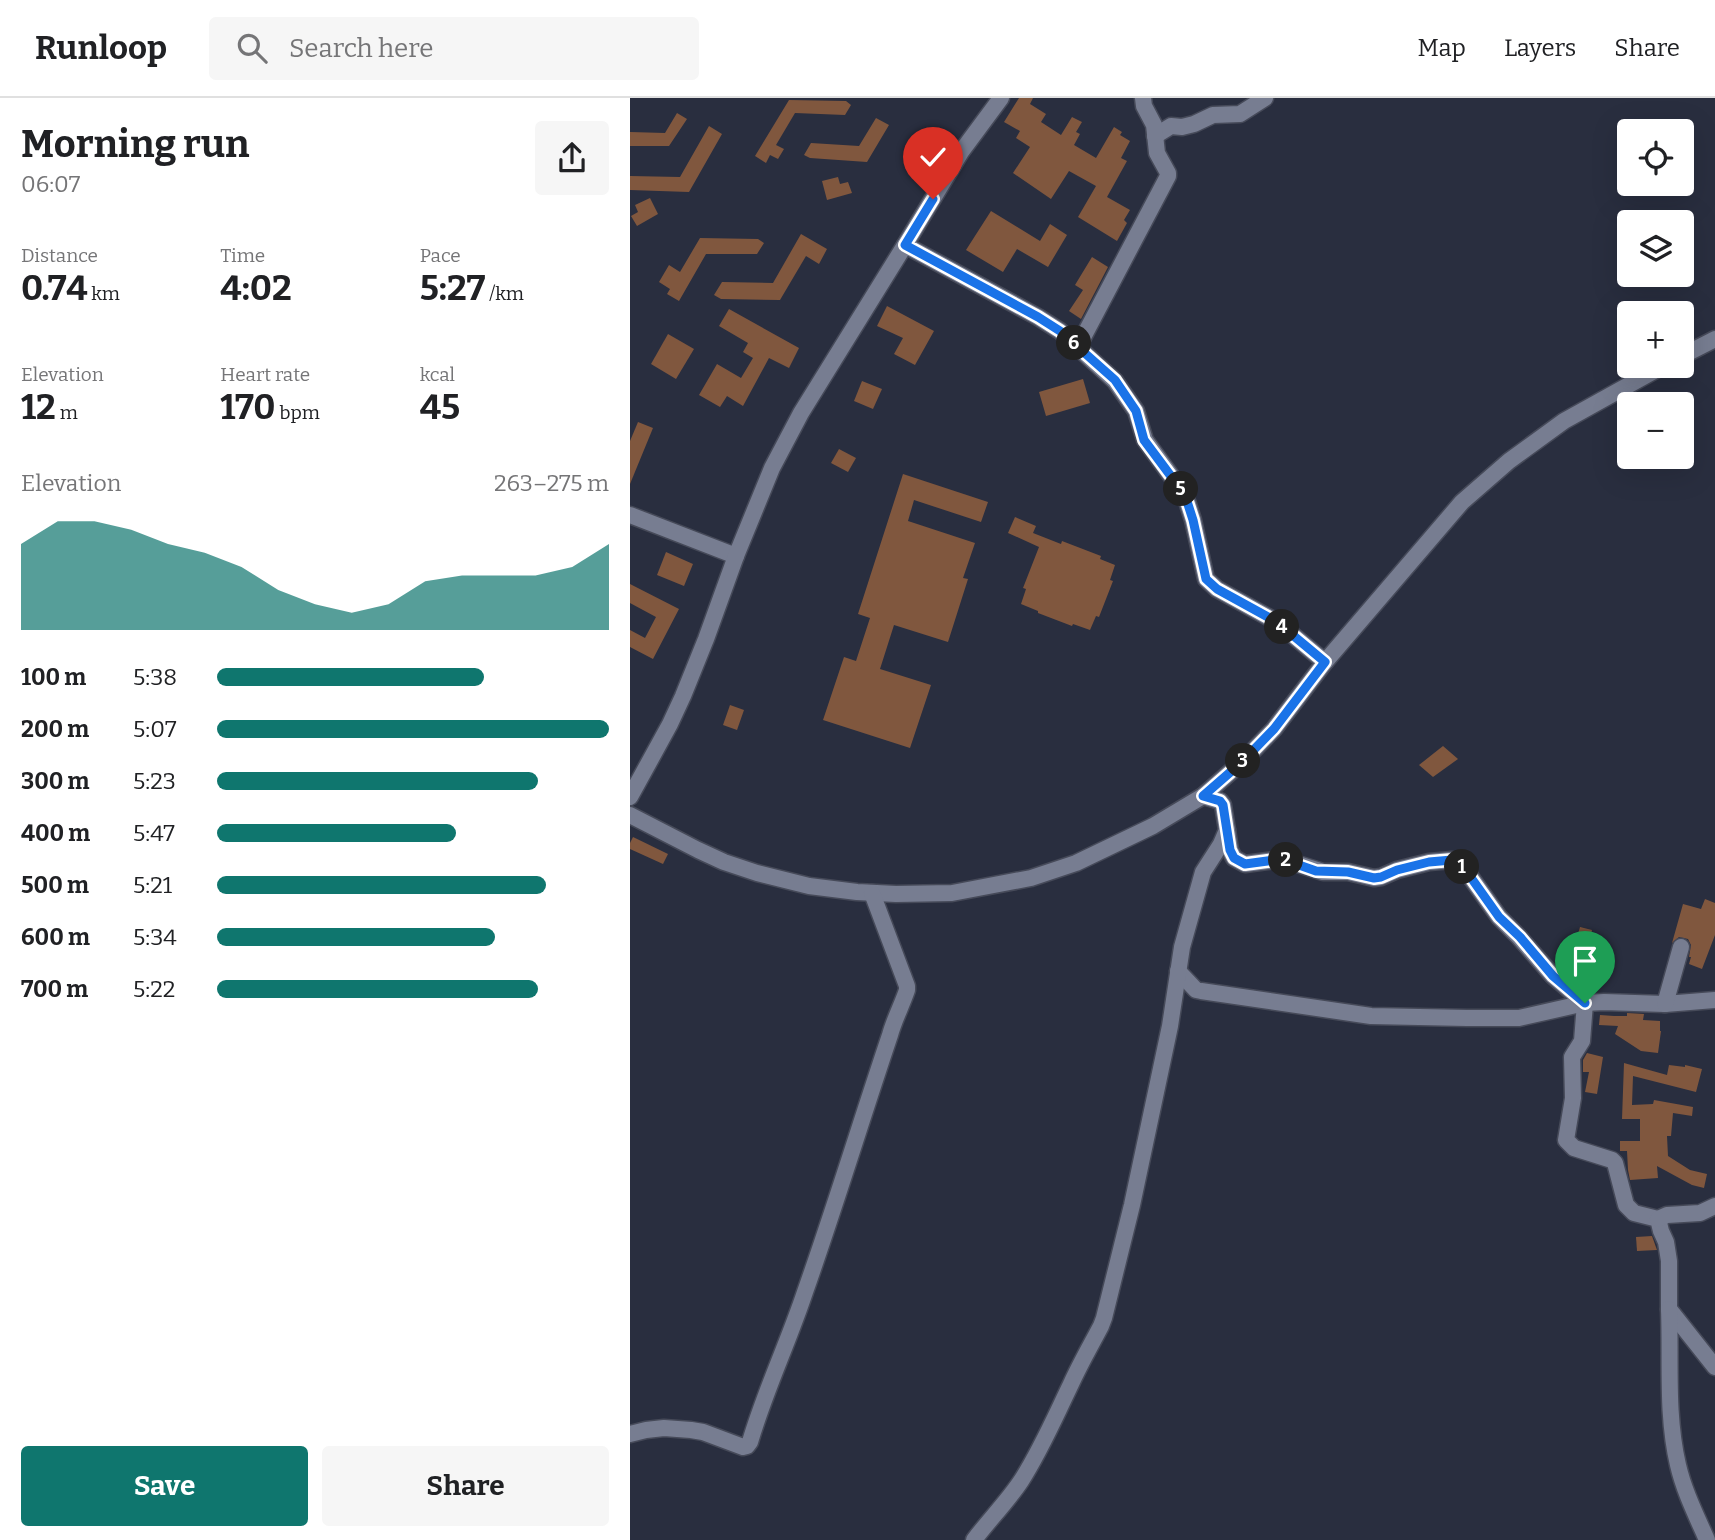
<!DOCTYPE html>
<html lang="en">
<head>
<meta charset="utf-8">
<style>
	:root { --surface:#fff; --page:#f6f6f6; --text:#202124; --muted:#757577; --line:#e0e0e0; --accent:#0f766e }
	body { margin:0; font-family:Bitter,serif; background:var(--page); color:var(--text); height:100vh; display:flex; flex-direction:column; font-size:26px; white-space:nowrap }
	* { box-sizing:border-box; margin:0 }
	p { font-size:23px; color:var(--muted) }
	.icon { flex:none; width:38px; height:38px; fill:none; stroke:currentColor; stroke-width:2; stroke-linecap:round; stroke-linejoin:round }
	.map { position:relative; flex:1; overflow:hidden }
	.side { display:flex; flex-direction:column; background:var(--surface); width:630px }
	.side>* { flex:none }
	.controls { position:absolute; left:987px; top:21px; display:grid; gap:14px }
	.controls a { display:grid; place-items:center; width:77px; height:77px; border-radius:7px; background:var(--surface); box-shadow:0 7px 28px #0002; font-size:35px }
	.pin { position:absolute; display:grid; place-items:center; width:60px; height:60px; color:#fff; margin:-72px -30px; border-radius:50% 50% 50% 0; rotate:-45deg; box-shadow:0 0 7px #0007 }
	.pin .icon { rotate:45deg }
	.km { position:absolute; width:35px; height:35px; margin:-18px; border-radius:50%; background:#222; color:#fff; font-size:19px; line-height:35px; text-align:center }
	.round { display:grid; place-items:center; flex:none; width:74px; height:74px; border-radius:7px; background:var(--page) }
	.overview { display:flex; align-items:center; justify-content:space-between; height:119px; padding:0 21px }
	h1 { font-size:38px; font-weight:700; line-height:52px }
	.metrics { display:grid; grid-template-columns:repeat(3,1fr); gap:10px; height:119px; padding:7px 21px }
	.metrics div { display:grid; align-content:center }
	.metrics b { font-size:35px; font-weight:700 }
	.metrics small { font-size:19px; font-weight:400 }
	.metrics p { font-size:19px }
	.chart { height:196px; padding:14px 21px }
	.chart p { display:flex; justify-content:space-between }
	.chart svg { width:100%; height:126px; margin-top:7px; fill:var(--accent); opacity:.7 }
	.primary-button { display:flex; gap:14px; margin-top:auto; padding:14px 21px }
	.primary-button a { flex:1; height:80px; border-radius:7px; background:var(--accent); color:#fff; font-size:28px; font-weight:700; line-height:80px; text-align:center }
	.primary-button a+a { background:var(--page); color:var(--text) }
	ul { padding:0 21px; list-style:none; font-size:23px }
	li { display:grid; grid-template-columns:112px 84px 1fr; align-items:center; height:52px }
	li i { height:18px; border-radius:9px; background:var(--accent) }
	header { display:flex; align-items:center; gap:42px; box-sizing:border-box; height:98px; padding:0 35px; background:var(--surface); border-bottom:2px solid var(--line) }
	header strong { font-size:33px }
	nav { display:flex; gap:38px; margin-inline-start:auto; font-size:24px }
	.search { width:490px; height:63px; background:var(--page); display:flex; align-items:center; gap:18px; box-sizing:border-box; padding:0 24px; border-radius:7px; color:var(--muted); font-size:26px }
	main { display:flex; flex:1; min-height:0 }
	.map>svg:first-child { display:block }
	.building { fill:#80573e }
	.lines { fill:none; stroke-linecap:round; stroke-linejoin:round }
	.minor-casing { stroke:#464a59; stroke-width:19 }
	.minor { stroke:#777d91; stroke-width:16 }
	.route-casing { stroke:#fff; stroke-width:14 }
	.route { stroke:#1a73e8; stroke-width:9 }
</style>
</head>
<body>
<header>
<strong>Runloop</strong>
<div class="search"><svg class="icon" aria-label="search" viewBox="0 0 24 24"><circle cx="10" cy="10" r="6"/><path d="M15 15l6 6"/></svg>Search here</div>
<nav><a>Map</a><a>Layers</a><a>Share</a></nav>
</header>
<main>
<section class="side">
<div class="overview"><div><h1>Morning run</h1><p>06:07</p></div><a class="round"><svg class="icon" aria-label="share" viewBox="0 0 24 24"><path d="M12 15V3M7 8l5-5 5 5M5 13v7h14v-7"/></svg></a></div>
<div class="metrics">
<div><p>Distance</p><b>0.74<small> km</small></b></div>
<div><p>Time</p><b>4:02</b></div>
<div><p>Pace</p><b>5:27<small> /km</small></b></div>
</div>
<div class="metrics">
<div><p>Elevation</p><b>12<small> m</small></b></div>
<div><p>Heart rate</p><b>170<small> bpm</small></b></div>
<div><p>kcal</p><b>45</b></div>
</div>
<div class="chart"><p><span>Elevation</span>263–275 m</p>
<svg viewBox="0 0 160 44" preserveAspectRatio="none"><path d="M0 44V14L10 6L20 6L30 9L40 14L50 17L60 22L70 30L80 35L90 38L100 35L110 27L120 25L130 25L140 25L150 22L160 14V44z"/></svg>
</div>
<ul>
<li><b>100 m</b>5:38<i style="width:68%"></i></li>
<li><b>200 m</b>5:07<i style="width:100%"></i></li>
<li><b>300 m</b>5:23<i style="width:82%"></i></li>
<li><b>400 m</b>5:47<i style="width:61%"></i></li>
<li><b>500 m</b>5:21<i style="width:84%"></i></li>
<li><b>600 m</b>5:34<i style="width:71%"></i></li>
<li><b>700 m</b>5:22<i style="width:82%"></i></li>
</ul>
<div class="primary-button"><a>Save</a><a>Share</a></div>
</section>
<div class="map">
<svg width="1085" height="1442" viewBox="0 0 1085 1442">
	<rect width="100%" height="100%" fill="#292e3f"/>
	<!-- building -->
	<g class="building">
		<polygon points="389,0 403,0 400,6 416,16 411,24 431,37 442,19 452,24 446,34 450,36 444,47 466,60 484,29 492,34 490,37 500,43 491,60 497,63 477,99 500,112 494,122 497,125 487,143 448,119 466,88 439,73 421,101 383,75 400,49 386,40 390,33 374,24"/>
		<polygon points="159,2 216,3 221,7 215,17 165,15 146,47 154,51 148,61 140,57 136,65 125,58"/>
		<polygon points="47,15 57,21 39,48 0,48 0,34 35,35"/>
		<polygon points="246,20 259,27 237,64 180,60 174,57 181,45 229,48"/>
		<polygon points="79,28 92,36 59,94 0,92 0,78 50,79"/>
		<polygon points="208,79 210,86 218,84 222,95 197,102 192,83"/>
		<polygon points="20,100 28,116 7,128 1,118 8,114 5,107"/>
		<polygon points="361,113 410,143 420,126 437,137 418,169 387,151 373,174 336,152"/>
		<polygon points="171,136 197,151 189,166 176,158 150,202 91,201 84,197 92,184 143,185"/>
		<polygon points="70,140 128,141 134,145 127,156 76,156 49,203 37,196 40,191 29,184 39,167 50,174"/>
		<polygon points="462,159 478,169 451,221 439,213 453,192 445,187"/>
		<polygon points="257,208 304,233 285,267 264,256 273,240 247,228"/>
		<polygon points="99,211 169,250 159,270 139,260 113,308 97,298 90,309 69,297 87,266 111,280 123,260 113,254 118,245 89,228"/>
		<polygon points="38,236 64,251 46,281 21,266"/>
		<polygon points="453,281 460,305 416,318 409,294"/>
		<polygon points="232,283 252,291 243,311 224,303"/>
		<polygon points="8,324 23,330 0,386 0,343"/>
		<polygon points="209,351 226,360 218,374 201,365"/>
		<polygon points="273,376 358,404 351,424 284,402 278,423 345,445 333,480 338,481 318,544 264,527 250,571 301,587 280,650 193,622 214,559 226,563 240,520 228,516"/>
		<polygon points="385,419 406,428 403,435 431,446 432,443 471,458 470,461 485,467 480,482 483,483 469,519 466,518 460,532 443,526 442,528 408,515 408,513 391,506 396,491 393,490 409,449 378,435"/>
		<polygon points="36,454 63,466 54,488 27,477"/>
		<polygon points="0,486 49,511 23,561 0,549 0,532 15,540 26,519 0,505"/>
		<polygon points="100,607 114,612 107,632 93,627"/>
		<polygon points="813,648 828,661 803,679 789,667"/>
		<polygon points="3,739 38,756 33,766 0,751 0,745"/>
		<polygon points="1075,801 1085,805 1085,837 1072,871 1059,866 1061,859 1059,859 1061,847 1058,841 1049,839 1042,845 1053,806 1071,811"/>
		<polygon points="950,829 962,832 957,853 957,867 945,867 945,848"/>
		<polygon points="997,915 1014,916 1013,922 1030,923 1030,933 1031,933 1028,955 1011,953 985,936 988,928 969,927 970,917 984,918 983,919 984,918 997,918"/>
		<polygon points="957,955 973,959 967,996 955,994 959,974 953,974 953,962"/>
		<polygon points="994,965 1037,977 1039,967 1055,969 1055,967 1072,971 1066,994 1003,978 1002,1007 1023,1006 1024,1002 1063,1009 1062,1018 1043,1015 1041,1038 1037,1038 1038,1058 1060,1072 1077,1076 1074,1090 1062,1087 1027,1068 1028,1080 1000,1082 998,1072 997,1053 990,1053 990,1043 1010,1043 1010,1021 992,1021"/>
		<polygon points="1022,1138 1027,1152 1007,1153 1006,1139"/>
	</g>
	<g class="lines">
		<!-- minor casing -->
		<g class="minor-casing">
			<g id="minor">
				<polyline points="525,38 541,28 552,29 564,26 583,17 610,16 635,0"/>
				<polyline points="275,147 408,219 430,233 485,283 506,313 515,342 555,397 563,422 576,481 587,491 647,524 695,564"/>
				<polyline points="448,249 538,78 538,75 527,55 524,27 514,8 513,0"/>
				<polyline points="1052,258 1085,241"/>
				<polyline points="0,417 106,458"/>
				<polyline points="0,699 40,626 53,598 76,541 106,458 142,370 171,315 275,147 331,54 371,0"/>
				<polyline points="0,717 68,752 94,764 127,775 179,788 227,794 266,796 322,795 401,780 446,765 523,728 573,698 613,663 644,631 695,564 832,404 879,363 934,323 1033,268"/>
				<polyline points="597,732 600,752 604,760 615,766 652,761 693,774 718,774 744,780 751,779 767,772 799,764 822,762 837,774 869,819 889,839 923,878 955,905 952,943 942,959 943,1000 936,1042 944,1050 982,1062 985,1065 996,1107 1004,1115 1028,1121 1031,1133 1036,1144 1039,1163 1039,1211 1085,1269"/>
				<polyline points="548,873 566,892 571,893 741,918 837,920 889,920 955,905 974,904 1035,906 1085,902"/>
				<polyline points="1035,906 1051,849"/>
				<polyline points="1028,1121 1037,1117 1070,1115 1085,1108"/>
				<path d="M1039 1211C1041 1263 1036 1316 1048 1367 1054 1393 1066 1417 1077 1442"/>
				<path d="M0 1336 16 1332 34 1330 61 1332 73 1334 113 1349 117 1348 120 1344C135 1293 158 1245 175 1194 205 1109 231 1023 260 937 264 922 272 907 277 892V888L242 795"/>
				<path d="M344 1442C359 1422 377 1404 391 1383 411 1352 425 1319 441 1286 450 1266 461 1247 471 1228L474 1220 502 1107 540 928 552 849 573 774 591 746 597 732 593 707 590 703 573 698"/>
			</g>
		</g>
		<!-- minor -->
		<use href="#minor" class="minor"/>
	</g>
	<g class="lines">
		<!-- route casing -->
		<g class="route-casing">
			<polyline id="route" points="303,101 275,147 408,219 430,233 485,282 506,313 514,342 555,397 563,422 576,481 587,491 647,524 695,564 644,631 613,663 573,698 590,703 593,707 600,752 604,760 615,766 652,761 686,773 718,774 744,780 751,779 767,772 799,764 822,762 837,774 869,819 890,839 923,878 955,905"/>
		</g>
		<!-- route -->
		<use href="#route" class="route"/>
	</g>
</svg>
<div class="controls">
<a><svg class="icon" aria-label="locate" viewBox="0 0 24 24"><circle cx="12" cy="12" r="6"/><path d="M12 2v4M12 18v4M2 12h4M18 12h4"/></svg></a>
<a><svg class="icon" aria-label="layers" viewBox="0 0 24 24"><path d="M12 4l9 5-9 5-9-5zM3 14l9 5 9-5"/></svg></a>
<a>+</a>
<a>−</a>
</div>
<div class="pin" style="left:955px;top:905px;background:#1e9e55"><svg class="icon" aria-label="arrive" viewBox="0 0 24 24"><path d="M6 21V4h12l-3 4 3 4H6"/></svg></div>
<div class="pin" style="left:303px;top:101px;background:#d93025"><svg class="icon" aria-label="check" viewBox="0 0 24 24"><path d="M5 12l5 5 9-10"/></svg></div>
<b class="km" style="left:832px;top:769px">1</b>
<b class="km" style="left:656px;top:762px">2</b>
<b class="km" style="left:613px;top:663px">3</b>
<b class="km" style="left:652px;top:529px">4</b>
<b class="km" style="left:551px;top:391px">5</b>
<b class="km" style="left:444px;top:245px">6</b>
</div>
</main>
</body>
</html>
